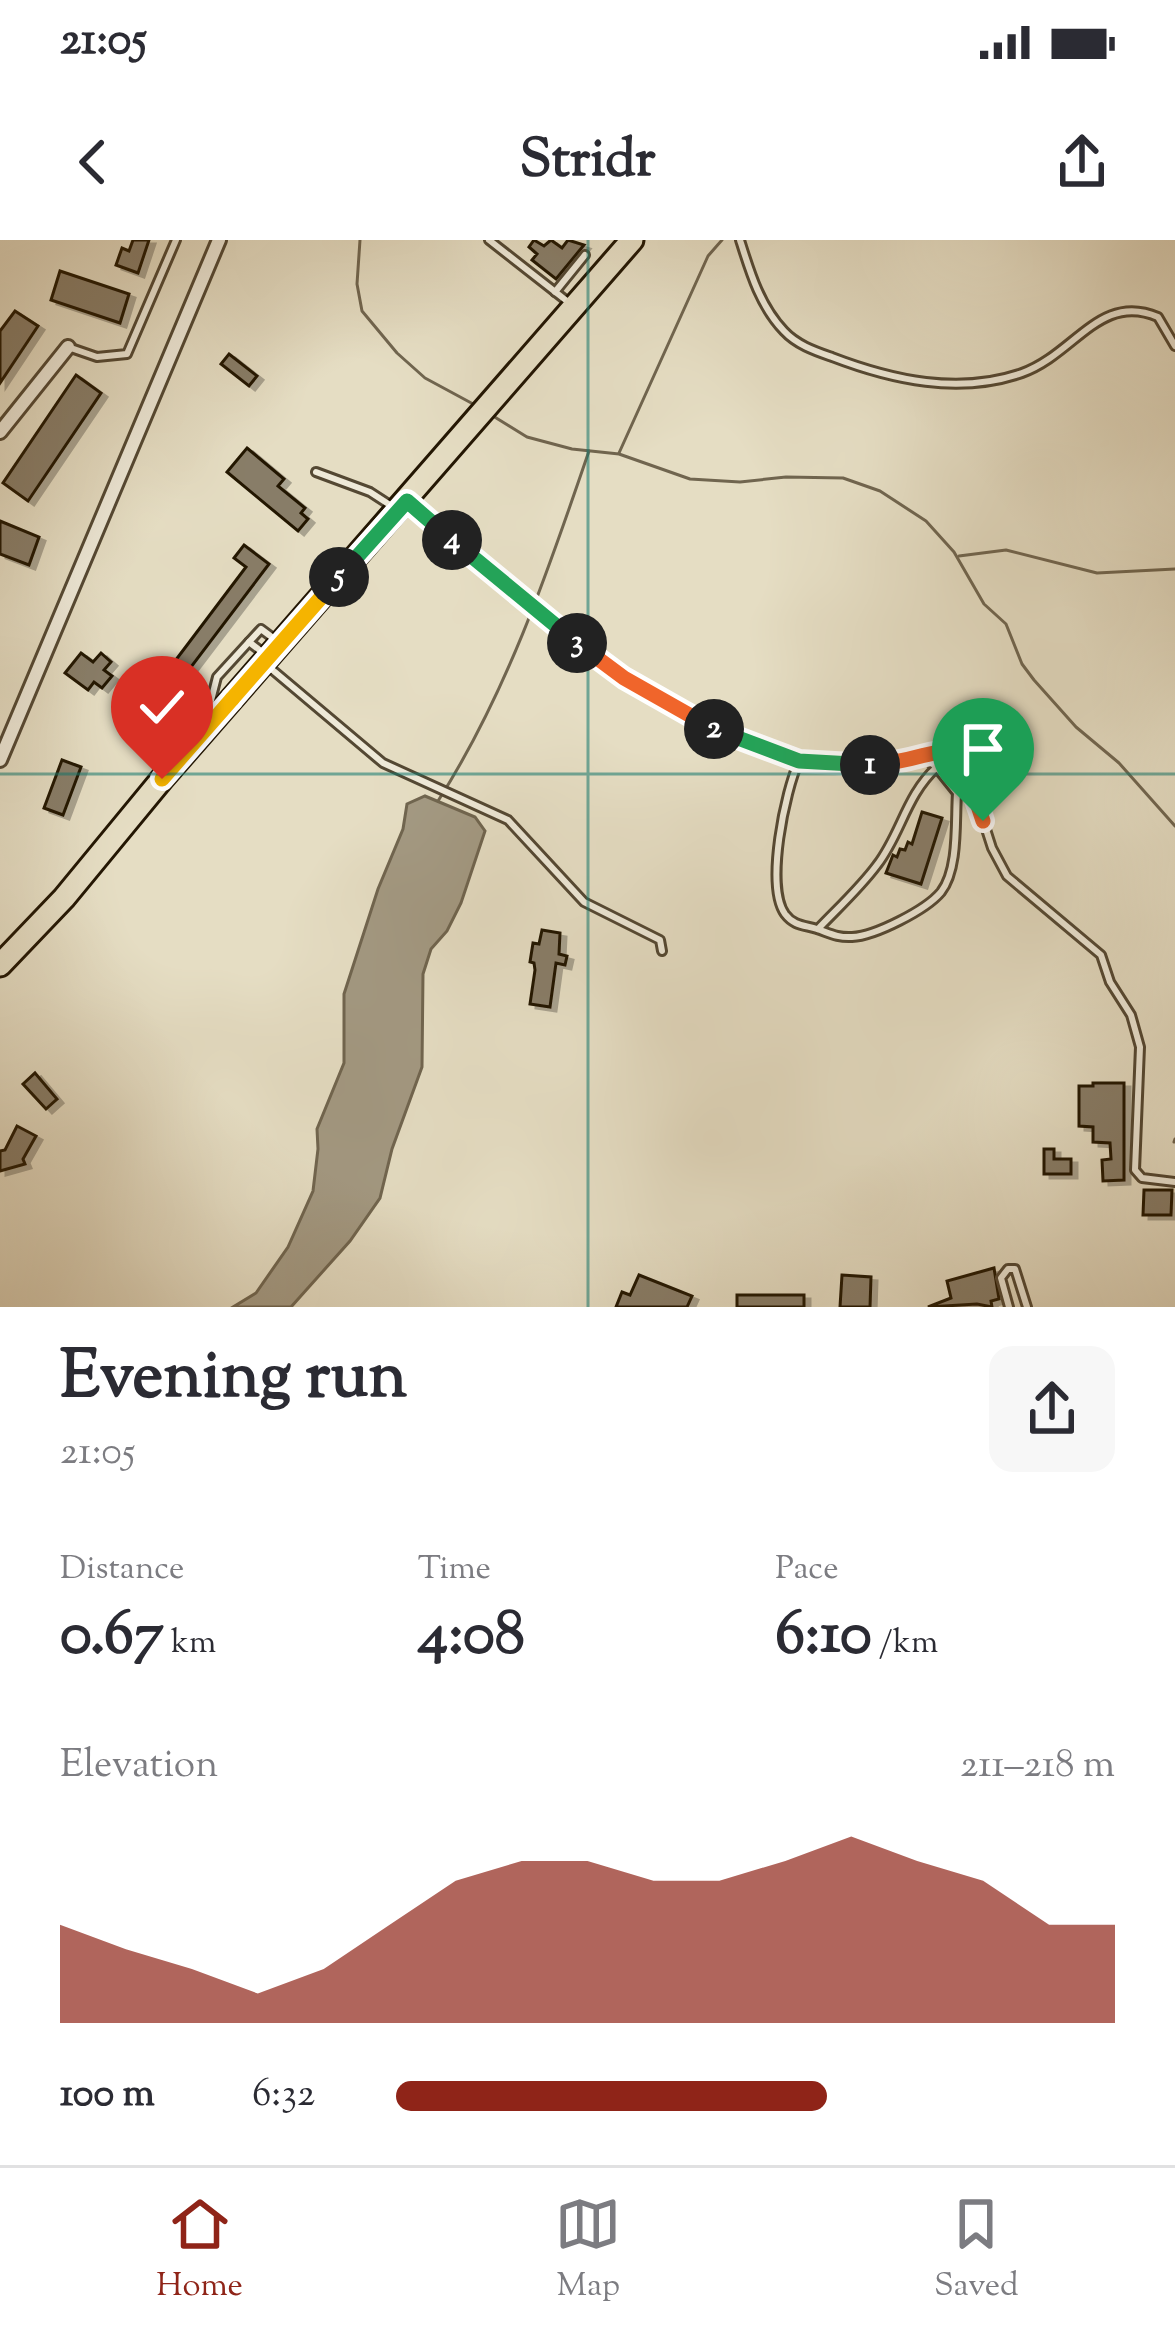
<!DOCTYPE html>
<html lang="en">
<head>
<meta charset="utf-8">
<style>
	:root { --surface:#fff; --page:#f7f7f7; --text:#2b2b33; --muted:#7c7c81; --line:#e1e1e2; --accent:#8f2418 }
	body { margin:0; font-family:"Sorts Mill Goudy",serif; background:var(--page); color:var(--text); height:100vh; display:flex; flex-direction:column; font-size:45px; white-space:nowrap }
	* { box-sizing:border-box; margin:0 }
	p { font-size:39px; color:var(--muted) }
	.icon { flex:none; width:66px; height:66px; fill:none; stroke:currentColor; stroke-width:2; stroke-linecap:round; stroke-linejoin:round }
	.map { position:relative; height:1067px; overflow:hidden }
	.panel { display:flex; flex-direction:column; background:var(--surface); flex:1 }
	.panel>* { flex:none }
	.pin { position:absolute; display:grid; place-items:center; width:102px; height:102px; color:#fff; margin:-123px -51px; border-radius:50% 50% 50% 0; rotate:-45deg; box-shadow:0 0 12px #0007 }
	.pin .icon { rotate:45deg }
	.km { position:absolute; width:60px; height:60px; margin:-30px; border-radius:50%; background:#222; color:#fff; font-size:33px; line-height:60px; text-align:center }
	.round { display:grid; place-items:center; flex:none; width:126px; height:126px; border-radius:24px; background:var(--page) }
	.head { display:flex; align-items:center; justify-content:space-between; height:204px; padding:0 60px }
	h1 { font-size:66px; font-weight:700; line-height:90px }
	.stats { display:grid; grid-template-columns:repeat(3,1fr); gap:18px; height:204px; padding:12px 60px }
	.stats div { display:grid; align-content:center }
	.stats b { font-size:60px; font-weight:700 }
	.stats small { font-size:33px; font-weight:400 }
	.stats p { font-size:33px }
	.chart { height:336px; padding:24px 60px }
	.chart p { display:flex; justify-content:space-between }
	.chart svg { width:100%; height:216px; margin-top:12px; fill:var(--accent); opacity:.7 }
	ul { padding:0 60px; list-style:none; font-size:39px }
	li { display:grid; grid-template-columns:192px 144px 1fr; align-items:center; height:90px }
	li i { height:30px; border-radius:15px; background:var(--accent) }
	.status { display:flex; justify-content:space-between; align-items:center; height:84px; padding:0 60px; background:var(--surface); direction:ltr }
	.status svg { height:33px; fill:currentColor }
	header { display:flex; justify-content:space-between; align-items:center; height:156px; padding:0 60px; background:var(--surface); font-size:54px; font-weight:700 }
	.menu { display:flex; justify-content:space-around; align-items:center; height:168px; border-top:3px solid var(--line); background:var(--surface); font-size:33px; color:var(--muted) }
	.menu a { display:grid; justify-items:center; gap:6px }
	.menu .selected { color:var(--accent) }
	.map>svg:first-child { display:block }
	.water { fill:#a39982; stroke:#70654f; stroke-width:3 }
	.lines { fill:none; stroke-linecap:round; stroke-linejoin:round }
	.stream { stroke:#70654f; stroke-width:3 }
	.building { fill:#887d67; stroke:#231603; stroke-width:3; filter:url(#shadow) }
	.service-casing { stroke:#544833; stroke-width:12 }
	.minor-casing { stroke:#544833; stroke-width:18 }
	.primary-casing { stroke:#231603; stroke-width:27 }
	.service { stroke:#eee9d8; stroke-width:6 }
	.minor { stroke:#eee9d8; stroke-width:12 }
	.primary { stroke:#e5ddc3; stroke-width:21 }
	.split-1-casing { stroke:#fff; stroke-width:24 }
	.split-2-casing { stroke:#fff; stroke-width:24 }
	.split-3-casing { stroke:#fff; stroke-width:24 }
	.split-4-casing { stroke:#fff; stroke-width:24 }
	.split-5-casing { stroke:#fff; stroke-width:24 }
	.split-6-casing { stroke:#fff; stroke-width:24 }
	.split-7-casing { stroke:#fff; stroke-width:24 }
	.split-1 { stroke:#f0652b; stroke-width:15 }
	.split-2 { stroke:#22a559; stroke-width:15 }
	.split-3 { stroke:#f0652b; stroke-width:15 }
	.split-4 { stroke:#22a559; stroke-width:15 }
	.split-5 { stroke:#22a559; stroke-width:15 }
	.split-6 { stroke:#f5b400; stroke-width:15 }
	.split-7 { stroke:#f5b400; stroke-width:15 }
	.grid { fill:none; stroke:#0f766e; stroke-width:3; stroke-opacity:0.55 }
</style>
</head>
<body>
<div class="status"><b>21:05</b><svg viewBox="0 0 49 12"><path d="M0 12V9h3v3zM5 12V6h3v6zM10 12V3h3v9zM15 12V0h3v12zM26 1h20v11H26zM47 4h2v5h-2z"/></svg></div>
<header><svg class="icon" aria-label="back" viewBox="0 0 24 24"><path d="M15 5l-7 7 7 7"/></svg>Stridr<svg class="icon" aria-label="share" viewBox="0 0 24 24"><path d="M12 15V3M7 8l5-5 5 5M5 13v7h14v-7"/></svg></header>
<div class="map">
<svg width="1175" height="1067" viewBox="0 0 1175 1067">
	<defs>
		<filter id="shadow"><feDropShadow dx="6" dy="4" stdDeviation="0" flood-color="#0004"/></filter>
	</defs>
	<rect width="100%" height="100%" fill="#e5ddc3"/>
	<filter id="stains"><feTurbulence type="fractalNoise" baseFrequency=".00167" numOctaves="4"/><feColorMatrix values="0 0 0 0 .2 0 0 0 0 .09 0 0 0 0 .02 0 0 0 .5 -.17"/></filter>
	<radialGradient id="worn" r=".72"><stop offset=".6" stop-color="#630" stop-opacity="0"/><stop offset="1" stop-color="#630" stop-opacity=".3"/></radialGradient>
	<!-- water -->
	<polygon class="water" points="425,556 475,577 485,591 461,663 447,691 431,709 423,734 422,827 392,909 380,958 350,1001 291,1067 233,1067 256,1053 288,1007 313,951 318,909 317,889 344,823 344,754 378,649 403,589 407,564"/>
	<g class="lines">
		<!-- stream -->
		<g class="stream">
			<polyline points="360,0 357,44 362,71 397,113 425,138 475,165"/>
			<polyline points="493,176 527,197 572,209 619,214 690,239 740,242 786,237 843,238 880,251 926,281 954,312 984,364 1006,384 1022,424 1034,440 1076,487 1119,523 1175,586"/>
			<polyline points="619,213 708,16 722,0"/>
			<polyline points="959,316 1006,310 1097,333 1175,329"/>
			<path d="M438 561C507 453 548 331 589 211"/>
			<polyline points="1174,902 1175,899"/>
		</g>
	</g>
	<!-- building -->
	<g class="building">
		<polygon points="133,0 149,0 138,33 116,25 122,8 129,11"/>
		<polygon points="534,0 544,6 551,0 562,8 568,0 584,5 556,39 532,20 537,14 529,7"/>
		<polygon points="60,31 129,54 120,83 51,60"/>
		<polygon points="15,71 38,86 0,143 0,91"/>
		<polygon points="229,114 257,136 249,146 221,124"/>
		<polygon points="76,135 101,153 28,261 3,243"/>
		<polygon points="247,208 284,239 278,246 305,268 301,273 308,279 298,291 227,232"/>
		<polygon points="0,281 39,297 29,325 0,314"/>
		<polygon points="244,305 269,324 185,435 172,425 246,327 234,318"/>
		<polygon points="81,413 93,422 101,413 111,422 104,430 112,436 102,448 94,442 88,450 65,433"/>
		<polygon points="62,520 81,527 63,575 44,568"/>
		<polygon points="922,572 942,578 921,644 886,633 893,615 897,617 900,609 905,610 908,602 912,604"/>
		<polygon points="542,690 560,693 559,714 567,716 565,725 556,723 550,767 530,764 535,730 534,723 530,722 533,703 539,704"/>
		<polygon points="35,833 57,859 46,869 23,844"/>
		<polygon points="1093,843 1124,843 1124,940 1103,941 1102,920 1111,919 1110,903 1093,902 1093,887 1079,886 1079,846 1093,846"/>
		<polygon points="17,886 36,896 23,919 25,924 0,931 0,911 5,910"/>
		<polygon points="1044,909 1054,909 1054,919 1071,919 1071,934 1044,934"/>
		<polygon points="1144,950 1172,950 1171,975 1143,975"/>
		<polygon points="994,1028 999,1059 991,1061 992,1067 977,1064 928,1067 951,1058 947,1041"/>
		<polygon points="639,1035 692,1056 687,1067 616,1067 622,1052 630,1055"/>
		<polygon points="842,1035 871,1037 870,1067 840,1067"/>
		<rect x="737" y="1055" width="67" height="12"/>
	</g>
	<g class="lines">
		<!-- service casing -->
		<g class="service-casing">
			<g id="service">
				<polyline points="489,0 572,65"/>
				<path d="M740 0C750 32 760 66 784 91 797 105 815 111 832 117 892 140 959 155 1022 133 1075 114 1100 52 1158 77L1175 106"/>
				<polyline points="555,52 585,15"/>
				<polyline points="68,107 97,117 127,114 176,0"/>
				<polyline points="316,232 370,252 390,265"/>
				<path d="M409 262C513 352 617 451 747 502 764 508 782 518 799 522 840 531 879 522 919 515L937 527C906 555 901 594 877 625 860 648 838 668 818 689"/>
				<polyline points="266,415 249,402 261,389 277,401"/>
				<polyline points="269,427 383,523 508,580 584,662 660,700 662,711"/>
				<polyline points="207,476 217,437 249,402"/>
				<polyline points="919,515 934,509 955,514 967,530 992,608 1007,636 1101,715 1110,742 1131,775 1140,807 1135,930 1142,938 1175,942"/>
				<path d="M799 521C785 551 765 646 785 674 794 686 804 685 817 689 829 693 838 698 852 697 875 696 926 670 941 652 959 629 955 581 957 553L937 528"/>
				<polyline points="1009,1067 1001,1038 1008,1029 1015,1029 1027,1067"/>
			</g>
		</g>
		<!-- minor casing -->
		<g class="minor-casing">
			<g id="minor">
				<polyline points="0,192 68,107"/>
				<polyline points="0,520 219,0"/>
			</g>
		</g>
		<!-- primary casing -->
		<g class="primary-casing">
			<polyline id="primary" points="0,725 64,658 162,539 632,0"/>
		</g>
		<!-- service -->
		<use href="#service" class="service"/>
		<!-- minor -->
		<use href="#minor" class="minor"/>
		<!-- primary -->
		<use href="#primary" class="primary"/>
	</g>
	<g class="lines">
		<!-- split-1 casing -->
		<g class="split-1-casing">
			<path id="split-1" d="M870 525C954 520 949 476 983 581"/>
		</g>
		<!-- split-2 casing -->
		<g class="split-2-casing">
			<polyline id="split-2" points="714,489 799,521 870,525"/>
		</g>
		<!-- split-3 casing -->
		<g class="split-3-casing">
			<polyline id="split-3" points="577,403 624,438 714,489"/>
		</g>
		<!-- split-4 casing -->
		<g class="split-4-casing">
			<polyline id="split-4" points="452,300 577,403"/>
		</g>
		<!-- split-5 casing -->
		<g class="split-5-casing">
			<polyline id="split-5" points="339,337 407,261 452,300"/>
		</g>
		<!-- split-6 casing -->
		<g class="split-6-casing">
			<polyline id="split-6" points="232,459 339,337"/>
		</g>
		<!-- split-7 casing -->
		<g class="split-7-casing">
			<polyline id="split-7" points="162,539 232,459"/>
		</g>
		<!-- split-1 -->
		<use href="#split-1" class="split-1"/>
		<!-- split-2 -->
		<use href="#split-2" class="split-2"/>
		<!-- split-3 -->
		<use href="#split-3" class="split-3"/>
		<!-- split-4 -->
		<use href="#split-4" class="split-4"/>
		<!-- split-5 -->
		<use href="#split-5" class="split-5"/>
		<!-- split-6 -->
		<use href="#split-6" class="split-6"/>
		<!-- split-7 -->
		<use href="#split-7" class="split-7"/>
	</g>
	<!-- grid -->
	<path class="grid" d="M588 0V1067M0 534H1175"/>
	<rect width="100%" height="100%" filter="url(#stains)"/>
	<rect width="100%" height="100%" fill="url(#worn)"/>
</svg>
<div class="pin" style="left:983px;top:581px;background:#1e9e55"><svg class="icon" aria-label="arrive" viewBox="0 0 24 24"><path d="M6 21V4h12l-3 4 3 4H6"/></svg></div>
<div class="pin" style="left:162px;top:539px;background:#d93025"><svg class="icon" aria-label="check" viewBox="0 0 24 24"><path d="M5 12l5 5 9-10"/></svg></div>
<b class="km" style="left:870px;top:525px">1</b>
<b class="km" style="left:714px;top:489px">2</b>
<b class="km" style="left:577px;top:403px">3</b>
<b class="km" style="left:452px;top:300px">4</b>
<b class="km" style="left:339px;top:337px">5</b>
</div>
<section class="panel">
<div class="head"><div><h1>Evening run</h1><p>21:05</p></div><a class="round"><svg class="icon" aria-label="share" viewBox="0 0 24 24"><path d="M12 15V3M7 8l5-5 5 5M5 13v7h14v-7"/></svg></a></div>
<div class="stats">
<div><p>Distance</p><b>0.67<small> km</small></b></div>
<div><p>Time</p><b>4:08</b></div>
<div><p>Pace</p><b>6:10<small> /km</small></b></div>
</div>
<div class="chart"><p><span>Elevation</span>211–218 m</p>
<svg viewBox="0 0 160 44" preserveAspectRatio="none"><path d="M0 44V24L10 29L20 33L30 38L40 33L50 24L60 15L70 11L80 11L90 15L100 15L110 11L120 6L130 11L140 15L150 24L160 24V44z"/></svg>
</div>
<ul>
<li><b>100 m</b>6:32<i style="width:60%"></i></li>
</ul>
</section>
<nav class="menu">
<a class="selected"><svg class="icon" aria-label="home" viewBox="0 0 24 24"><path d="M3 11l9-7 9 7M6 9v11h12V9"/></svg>Home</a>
<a><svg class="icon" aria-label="map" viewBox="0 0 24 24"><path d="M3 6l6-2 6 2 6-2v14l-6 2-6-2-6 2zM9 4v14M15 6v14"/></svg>Map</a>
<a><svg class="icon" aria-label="saved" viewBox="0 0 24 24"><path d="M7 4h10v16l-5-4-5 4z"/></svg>Saved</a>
</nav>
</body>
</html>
